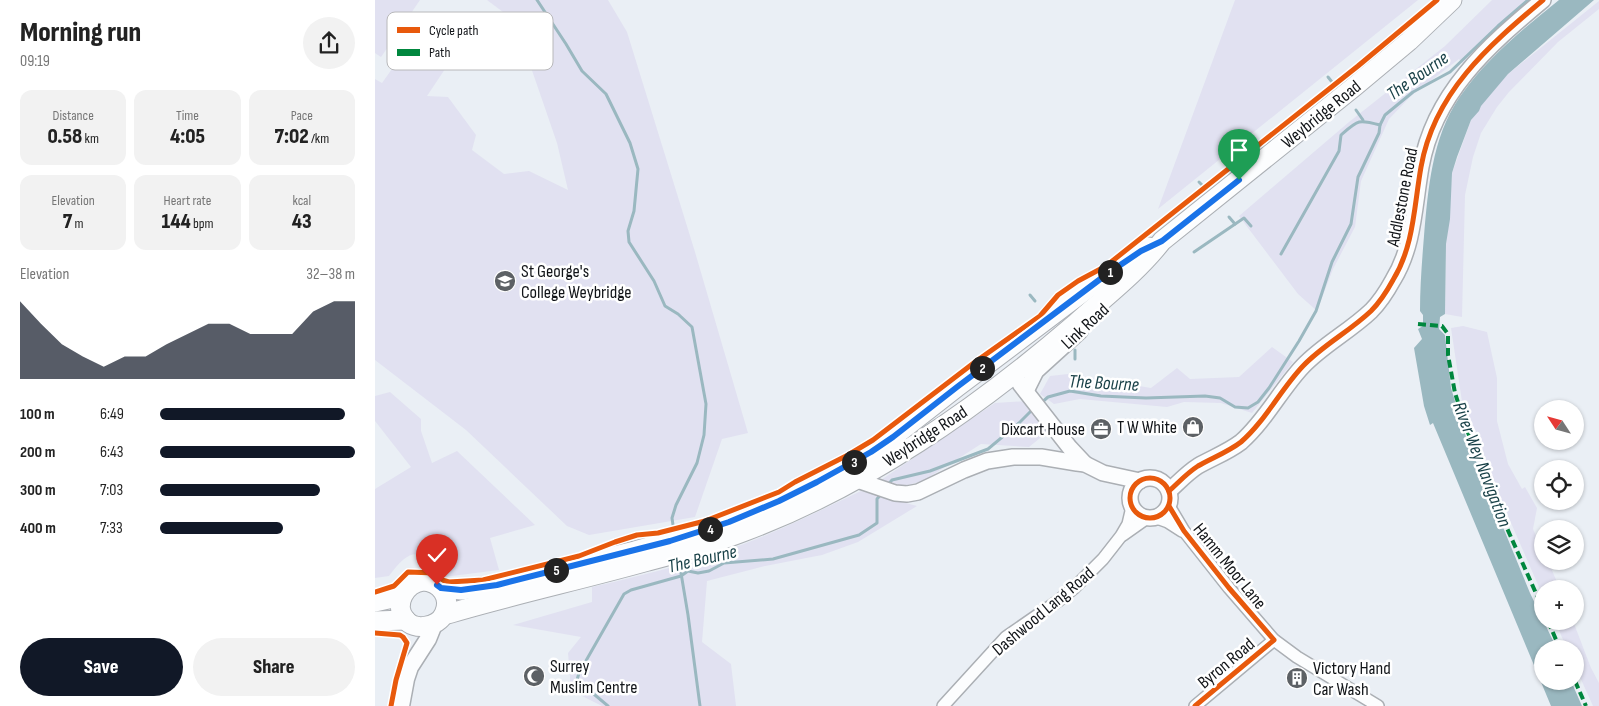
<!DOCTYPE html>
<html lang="en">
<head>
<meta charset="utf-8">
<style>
	:root { --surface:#fff; --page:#f2f2f2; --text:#222; --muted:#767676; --accent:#111827 }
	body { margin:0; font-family:"Sofia Sans Condensed",sans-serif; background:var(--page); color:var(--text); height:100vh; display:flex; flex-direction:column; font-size:19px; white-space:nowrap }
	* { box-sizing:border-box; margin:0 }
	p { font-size:16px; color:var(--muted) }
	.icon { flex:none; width:28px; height:28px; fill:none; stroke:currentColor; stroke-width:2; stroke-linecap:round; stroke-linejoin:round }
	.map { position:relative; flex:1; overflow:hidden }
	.sheet { display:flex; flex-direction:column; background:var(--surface); width:375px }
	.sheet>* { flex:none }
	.needle { width:32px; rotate:306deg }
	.controls { position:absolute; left:1159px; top:400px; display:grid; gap:10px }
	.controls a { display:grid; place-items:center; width:50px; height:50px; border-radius:50%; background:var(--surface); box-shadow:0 1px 4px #0004; font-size:25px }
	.pin { position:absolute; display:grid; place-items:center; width:42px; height:42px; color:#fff; margin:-51px -21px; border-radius:50% 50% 50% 0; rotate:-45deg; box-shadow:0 0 5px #0007 }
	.pin .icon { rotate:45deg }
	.km { position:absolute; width:25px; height:25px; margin:-12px; border-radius:50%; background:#222; color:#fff; font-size:14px; line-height:25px; text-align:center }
	.round { display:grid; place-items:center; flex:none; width:52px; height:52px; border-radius:26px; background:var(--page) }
	.headline { display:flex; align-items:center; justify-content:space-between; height:85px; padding:0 20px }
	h1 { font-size:28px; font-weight:800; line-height:38px }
	.figures { display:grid; grid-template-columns:repeat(3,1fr); gap:8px; height:85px; padding:5px 20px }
	.figures div { display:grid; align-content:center; border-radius:12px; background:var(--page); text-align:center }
	.figures b { font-size:21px; font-weight:800 }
	.figures small { font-size:14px; font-weight:400 }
	.figures p { font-size:14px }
	.chart { height:140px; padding:10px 20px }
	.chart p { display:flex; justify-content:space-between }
	.chart svg { width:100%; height:90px; margin-top:5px; fill:var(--accent); opacity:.7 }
	.action { display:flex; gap:10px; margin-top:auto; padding:10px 20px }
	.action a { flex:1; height:58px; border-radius:30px; background:var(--accent); color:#fff; font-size:20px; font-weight:800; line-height:58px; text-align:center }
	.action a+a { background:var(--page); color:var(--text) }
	ul { padding:0 20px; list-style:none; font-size:16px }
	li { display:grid; grid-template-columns:80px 60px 1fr; align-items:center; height:38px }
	li i { height:12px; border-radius:6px; background:var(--accent) }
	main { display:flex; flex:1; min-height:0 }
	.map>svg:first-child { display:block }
	.green { fill:#e1e1f1 }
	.water { fill:#9ab8c0 }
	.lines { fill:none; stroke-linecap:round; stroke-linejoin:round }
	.stream { stroke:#9ab8c0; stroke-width:3 }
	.minor-casing { stroke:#abafb4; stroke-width:14 }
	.tertiary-casing { stroke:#abafb4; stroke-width:18 }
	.secondary-casing { stroke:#abafb4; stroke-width:19 }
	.primary-casing { stroke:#abafb4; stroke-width:21 }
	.minor { stroke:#fcfdfe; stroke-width:11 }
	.tertiary { stroke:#fcfdfe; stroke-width:15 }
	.secondary { stroke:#fcfdfe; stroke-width:16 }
	.primary { stroke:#fcfdfe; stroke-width:19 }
	.quiet { stroke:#00873e; stroke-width:4; stroke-dasharray:8 4; stroke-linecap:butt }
	.cycleway-casing { stroke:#fff; stroke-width:8 }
	.cycleway { stroke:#e8590c; stroke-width:5 }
	.route-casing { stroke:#fff; stroke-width:10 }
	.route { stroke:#1a73e8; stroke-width:6 }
	.labels { text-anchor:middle; stroke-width:5; stroke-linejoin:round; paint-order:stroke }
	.street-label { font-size:18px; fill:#111418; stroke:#fff }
	.poi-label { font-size:18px; fill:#111418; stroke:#fff; text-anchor:start }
	.water-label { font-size:19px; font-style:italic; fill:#173f46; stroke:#fff }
	.key { fill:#fff; stroke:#b8b8ba; stroke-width:1 }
	.key-label { font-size:14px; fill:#111418 }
</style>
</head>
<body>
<main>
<section class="sheet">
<div class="headline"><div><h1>Morning run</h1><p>09:19</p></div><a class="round"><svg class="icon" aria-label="share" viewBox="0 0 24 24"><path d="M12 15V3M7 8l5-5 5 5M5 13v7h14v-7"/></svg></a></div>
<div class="figures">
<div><p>Distance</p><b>0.58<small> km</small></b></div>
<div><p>Time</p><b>4:05</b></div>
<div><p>Pace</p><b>7:02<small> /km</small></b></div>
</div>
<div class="figures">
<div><p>Elevation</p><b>7<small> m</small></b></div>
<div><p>Heart rate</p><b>144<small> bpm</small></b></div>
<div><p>kcal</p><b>43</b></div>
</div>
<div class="chart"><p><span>Elevation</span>32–38 m</p>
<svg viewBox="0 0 160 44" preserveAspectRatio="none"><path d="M0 44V6L10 17L20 27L30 33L40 38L50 33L60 33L70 27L80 22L90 17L100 17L110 22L120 22L130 22L140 11L150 6L160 6V44z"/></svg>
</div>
<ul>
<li><b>100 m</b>6:49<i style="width:95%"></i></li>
<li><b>200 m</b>6:43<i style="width:100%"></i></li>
<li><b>300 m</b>7:03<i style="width:82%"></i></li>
<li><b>400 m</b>7:33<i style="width:63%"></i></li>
</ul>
<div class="action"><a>Save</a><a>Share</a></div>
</section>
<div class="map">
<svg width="1224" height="706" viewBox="0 0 1224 706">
	<rect width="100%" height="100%" fill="#eaeff5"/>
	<!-- green -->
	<g class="green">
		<polygon points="0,0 45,0 6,57 0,53"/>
		<polygon points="112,0 233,0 252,32 320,252 373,433 347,439 320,517 214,535 192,526 91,430 0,360 0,79 7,83 44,31 80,54 52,96 73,97 101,135 97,150 129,174 154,171 193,190 182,143 140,21"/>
		<polygon points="860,0 1043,0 783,209"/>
		<polygon points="1117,0 1158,0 1089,65 1084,59 1036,96 1014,119 986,181 980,227 958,269 942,311 923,294 864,216 974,122 1070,46"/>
		<polygon points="1224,1 1224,9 1183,42 1134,92 1122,107 1106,133 1098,157 1090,195 1087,317 1070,314 1071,244 1077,173 1096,120 1111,96 1133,74"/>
		<polygon points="1088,326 1112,332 1122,378 1122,421 1133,464 1147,489 1150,487 1162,508 1158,529 1167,549 1168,561 1173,561 1185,589 1168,589 1167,594 1089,415 1076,328"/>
		<polygon points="897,347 918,362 877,413 846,403 809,402 792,407 705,399 679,404 665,394 675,376 693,374 776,388 802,368 815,379 864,377"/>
		<path d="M15 392 46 419V431L57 463 82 451 160 525 115 538 124 570 69 577C46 549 37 545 14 576L0 578V489L36 467 0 421V396Z"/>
		<polygon points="652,401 675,430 654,447 606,444 548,481 529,486 506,480 620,403"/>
		<path d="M486 491 542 506 483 542 447 555 390 566 332 581 327 642 356 664 361 706H227L195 690V676L193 653 206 637 138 625 217 602V587C278 573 339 558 396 533 427 520 456 505 486 491Z"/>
		<polygon points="1180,621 1198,621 1216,668 1224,683 1224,706 1218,706 1200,666 1200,649 1192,649"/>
	</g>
	<!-- water -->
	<path class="water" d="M1184 0H1219L1133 74 1106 106 1104 111 1096 120 1082 157 1077 173 1075 219 1071 244 1070 314 1065 317 1064 329 1070 335 1076 388 1091 437 1155 593 1182 649H1168V681H1196L1207 706H1176L1058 423 1055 425 1049 406 1039 348 1047 339 1043 329 1048 326V315L1045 311C1045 286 1047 261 1049 236 1053 189 1057 138 1084 98 1111 59 1148 29 1184 0Z"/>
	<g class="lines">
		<!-- stream -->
		<g class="stream">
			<polyline points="162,0 191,44 207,71 231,94 255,143 263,169 259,211 253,231 254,242 279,281 290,306 303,314 317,327 331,404 329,435 322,463 301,505 297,518 298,525"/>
			<polyline points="953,77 957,82"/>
			<polyline points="981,110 988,120"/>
			<polyline points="824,182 828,186"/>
			<polyline points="854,217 860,224"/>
			<polyline points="819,252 869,218 876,226"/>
			<path d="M906 254 964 151 966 135C983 120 983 119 1005 125"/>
			<polyline points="655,295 660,301"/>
			<polyline points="700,350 700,359"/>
			<polyline points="665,404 673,397 695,391 726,396 771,398 830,396 845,398 860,407 873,408 883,402 894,388 924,341 941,311 957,262 976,224 983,177 1004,133 1005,125 1010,115 1038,92 1075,72 1123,26 1153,0"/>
			<polyline points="512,486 517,480 555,471 613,449 644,423 658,409"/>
			<polyline points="304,561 313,615 325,706"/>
			<polyline points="233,706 202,680 204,673 249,594 256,590 306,576 313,571 323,573 334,571 349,563 398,559 484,535 502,523 502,499 507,493"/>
		</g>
		<!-- minor casing -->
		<g class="minor-casing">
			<g id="minor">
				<polyline points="794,506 809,531 854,588 899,640 922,657 1003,706"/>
				<polyline points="782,518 793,522 807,531"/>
				<polyline points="748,535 772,518"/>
				<polyline points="568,706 631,637 683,601 699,588 728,559 746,536 753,524 757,507"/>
				<polyline points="820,706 899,640"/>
			</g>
		</g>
		<!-- tertiary casing -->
		<g class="tertiary-casing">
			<g id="tertiary">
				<polyline points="645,384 695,448 710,464"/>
				<polyline points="651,391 661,371 705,331"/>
				<circle cx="775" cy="498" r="20"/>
				<polyline points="482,480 520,493 532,494 543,492 589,470 612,461 638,457 666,457 702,463 710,464 728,473 765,481"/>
				<path d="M794 491C804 482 812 473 823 466 837 458 853 452 866 442 891 420 906 389 928 366 948 345 975 331 996 311 1005 302 1012 291 1018 280 1039 246 1039 206 1046 167 1059 93 1113 46 1168 0"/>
			</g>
		</g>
		<!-- secondary casing -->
		<g class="secondary-casing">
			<polyline id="secondary" points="26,706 31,679 35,667 53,639 59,624"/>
		</g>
		<!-- primary casing -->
		<g class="primary-casing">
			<g id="primary">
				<path d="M48 581C65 582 77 597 69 614 63 627 39 632 30 619 18 604 31 583 48 581Z"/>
				<polyline points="66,588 86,590 122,585 260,551 295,541 336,528 404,501 442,482 496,453 518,437 582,387 732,274 766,251 774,247"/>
				<polyline points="0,602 27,596"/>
				<path d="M69 615C136 595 205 580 273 561 305 553 337 544 368 532 491 486 601 409 700 324 730 297 762 273 787 241L980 86 1034 41 1077 0"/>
				<polyline points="0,621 31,620"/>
			</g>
		</g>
		<!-- minor -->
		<use href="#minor" class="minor"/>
		<!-- tertiary -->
		<use href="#tertiary" class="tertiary"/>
		<!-- secondary -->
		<use href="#secondary" class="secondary"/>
		<!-- primary -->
		<use href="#primary" class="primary"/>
		<!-- quiet -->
		<g class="quiet">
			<polyline points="1043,324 1067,326 1073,334 1073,355 1080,393 1092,430 1119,499 1168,609"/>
			<polyline points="1173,621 1185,649"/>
			<polyline points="1200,681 1211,706"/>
		</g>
		<!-- cycleway casing -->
		<g class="cycleway-casing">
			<g id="cycleway">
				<circle cx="775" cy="498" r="20"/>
				<path d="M794 491C804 482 812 473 823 466 837 458 853 452 866 442 891 420 906 389 928 366 948 345 975 331 996 311 1005 302 1012 291 1018 280 1039 246 1039 206 1046 167 1059 93 1113 46 1168 0"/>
				<polyline points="794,506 809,531 854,588 899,640 820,706"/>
				<polyline points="0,592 19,586 33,572 60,573 67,580 74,582 108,580 204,556 240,542 262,535 283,533 330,521 404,492 420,482 473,455 498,440 600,362 665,316 683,295 703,281 731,266 983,66 1062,0"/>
				<polyline points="0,633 25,635 28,637 32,643 21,680 16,706"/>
			</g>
		</g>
		<!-- cycleway -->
		<use href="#cycleway" class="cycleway"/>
	</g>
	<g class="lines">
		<!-- route casing -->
		<g class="route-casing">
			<polyline id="route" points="62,585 66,588 86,590 122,585 295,541 354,522 404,501 442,482 496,452 518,437 582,387 732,274 766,251 787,241 864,180"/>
		</g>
		<!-- route -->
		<use href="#route" class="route"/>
	</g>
	<!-- icons -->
	<defs>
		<g id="school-disc" transform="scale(1.125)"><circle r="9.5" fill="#5d6165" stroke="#fff"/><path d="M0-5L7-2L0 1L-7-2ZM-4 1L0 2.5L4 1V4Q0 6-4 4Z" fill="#fff"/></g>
		<g id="shop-disc" transform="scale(1.125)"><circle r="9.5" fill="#5d6165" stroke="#fff"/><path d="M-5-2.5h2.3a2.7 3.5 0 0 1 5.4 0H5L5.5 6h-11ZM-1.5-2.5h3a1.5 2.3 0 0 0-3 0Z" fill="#fff"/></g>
		<g id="office-disc" transform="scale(1.125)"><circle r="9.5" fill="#5d6165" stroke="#fff"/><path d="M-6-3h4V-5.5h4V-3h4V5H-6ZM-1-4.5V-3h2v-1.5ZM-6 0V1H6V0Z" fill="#fff"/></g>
		<g id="mosque-disc" transform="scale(1.125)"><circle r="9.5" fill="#5d6165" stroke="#fff"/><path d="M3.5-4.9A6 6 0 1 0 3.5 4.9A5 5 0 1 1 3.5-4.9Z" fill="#fff"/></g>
		<g id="building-disc" transform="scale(1.125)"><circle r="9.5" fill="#5d6165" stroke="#fff"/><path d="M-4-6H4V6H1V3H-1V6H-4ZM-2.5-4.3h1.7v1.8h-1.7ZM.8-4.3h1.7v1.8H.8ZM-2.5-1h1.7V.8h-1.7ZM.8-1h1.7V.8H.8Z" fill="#fff"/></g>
	</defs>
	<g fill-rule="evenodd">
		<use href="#school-disc" x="130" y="281"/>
		<use href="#shop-disc" x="818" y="427"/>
		<use href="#office-disc" x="726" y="429"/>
		<use href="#mosque-disc" x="159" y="676"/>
		<use href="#building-disc" x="922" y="678"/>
	</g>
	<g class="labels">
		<!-- street labels -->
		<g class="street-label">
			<text transform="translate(946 114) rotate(-39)" y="6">Weybridge Road</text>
			<text transform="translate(1027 197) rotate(-79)" y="6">Addlestone Road</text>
			<text transform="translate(710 326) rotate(-43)" y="6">Link Road</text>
			<text transform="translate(550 436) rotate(-33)" y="6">Weybridge Road</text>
			<text transform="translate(855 566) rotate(51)" y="6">Hamm Moor Lane</text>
			<text transform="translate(668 611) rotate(-40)" y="6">Dashwood Lang Road</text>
			<text transform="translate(851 663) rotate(-40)" y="6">Byron Road</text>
		</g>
		<!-- poi labels -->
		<g class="poi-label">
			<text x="146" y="277">St George's<tspan x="146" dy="21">College Weybridge</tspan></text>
			<text x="802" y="433" text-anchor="end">T W White</text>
			<text x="710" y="435" text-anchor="end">Dixcart House</text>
			<text x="175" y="672">Surrey<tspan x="175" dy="21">Muslim Centre</tspan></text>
			<text x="938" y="674">Victory Hand<tspan x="938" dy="21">Car Wash</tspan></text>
		</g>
		<!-- water labels -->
		<g class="water-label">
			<text transform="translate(1042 75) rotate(-35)" y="7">The Bourne</text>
			<text transform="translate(729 382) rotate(3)" y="7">The Bourne</text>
			<text transform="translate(1108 464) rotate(69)" y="7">River Wey Navigation</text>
			<text transform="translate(327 558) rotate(-13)" y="7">The Bourne</text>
		</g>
	</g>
	<!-- legend -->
	<rect x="12" y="12" width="166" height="58" rx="8" class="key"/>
	<rect x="22" y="27" width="23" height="6" fill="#e8590c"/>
	<rect x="22" y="49" width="23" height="7" fill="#00873e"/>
	<g class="key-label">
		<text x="54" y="35">Cycle path</text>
		<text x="54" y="57">Path</text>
	</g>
</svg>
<div class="controls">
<a><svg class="needle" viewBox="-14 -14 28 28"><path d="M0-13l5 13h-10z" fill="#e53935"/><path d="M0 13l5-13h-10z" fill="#767676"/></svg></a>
<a><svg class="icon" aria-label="locate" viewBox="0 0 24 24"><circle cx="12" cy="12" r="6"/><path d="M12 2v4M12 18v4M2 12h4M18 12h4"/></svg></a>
<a><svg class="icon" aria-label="layers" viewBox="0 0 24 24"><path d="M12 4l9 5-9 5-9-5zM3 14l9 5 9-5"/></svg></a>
<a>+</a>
<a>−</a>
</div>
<div class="pin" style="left:864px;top:180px;background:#1e9e55"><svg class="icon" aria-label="arrive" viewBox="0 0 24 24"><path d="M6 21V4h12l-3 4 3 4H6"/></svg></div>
<div class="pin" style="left:62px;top:585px;background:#d93025"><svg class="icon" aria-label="check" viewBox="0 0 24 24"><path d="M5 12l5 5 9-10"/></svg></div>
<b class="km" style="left:735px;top:272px">1</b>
<b class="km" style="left:607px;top:368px">2</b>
<b class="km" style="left:479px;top:462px">3</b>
<b class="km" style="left:335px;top:529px">4</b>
<b class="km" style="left:181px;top:570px">5</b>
</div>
</main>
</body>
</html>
